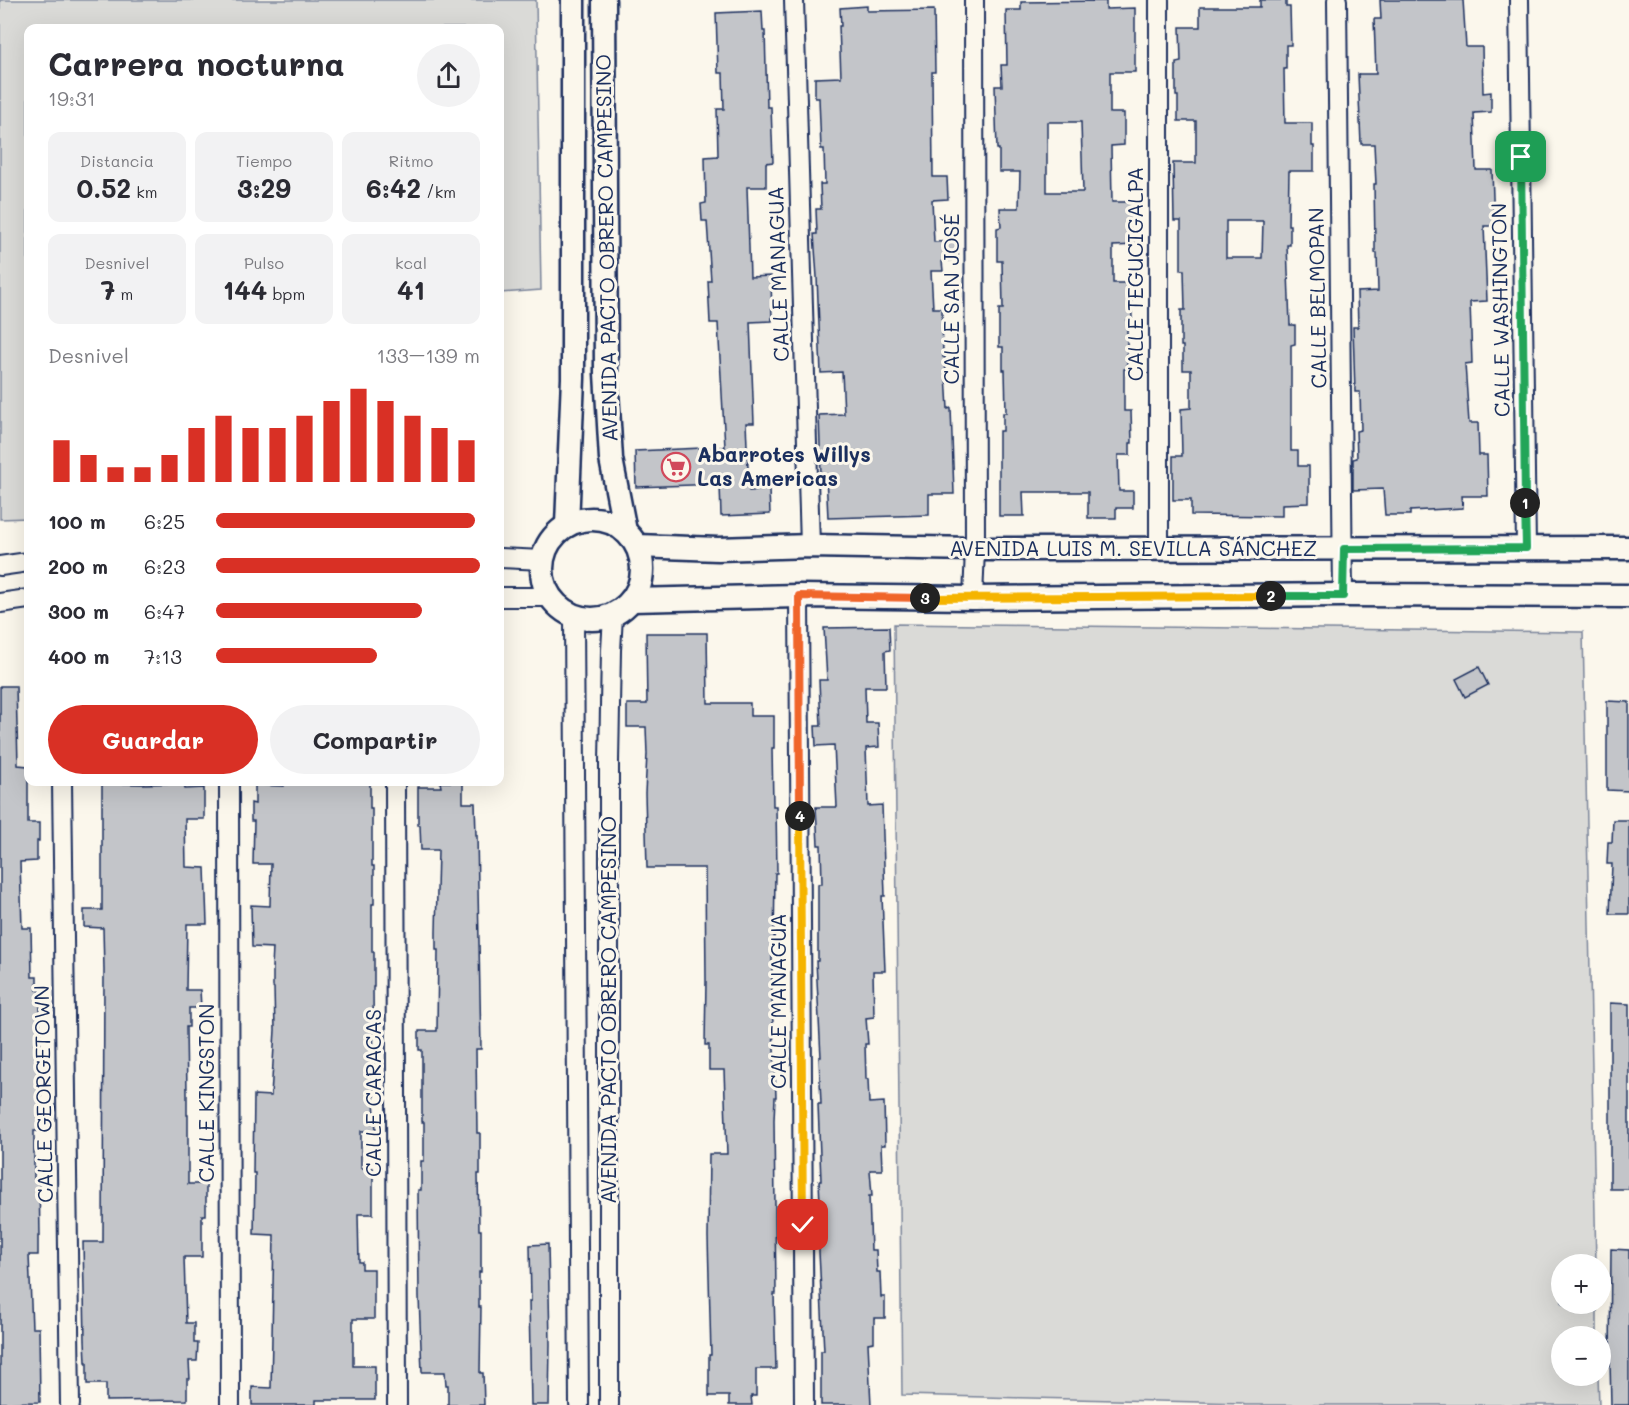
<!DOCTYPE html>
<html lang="es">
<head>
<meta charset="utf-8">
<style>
	:root { --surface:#fff; --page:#f2f2f3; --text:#2b2b33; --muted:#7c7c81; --accent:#d93025 }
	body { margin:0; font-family:Mali,sans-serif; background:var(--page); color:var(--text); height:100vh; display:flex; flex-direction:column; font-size:22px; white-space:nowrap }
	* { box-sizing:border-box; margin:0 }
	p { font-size:20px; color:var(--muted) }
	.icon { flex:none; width:33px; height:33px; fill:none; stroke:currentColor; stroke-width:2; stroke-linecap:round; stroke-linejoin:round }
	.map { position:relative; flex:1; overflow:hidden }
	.drawer { position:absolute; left:24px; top:24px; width:480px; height:762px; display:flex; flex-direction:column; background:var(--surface); border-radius:12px; box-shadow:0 6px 24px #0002 }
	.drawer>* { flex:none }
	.buttons { position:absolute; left:1551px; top:1254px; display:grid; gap:12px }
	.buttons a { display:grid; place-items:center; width:60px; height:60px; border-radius:50%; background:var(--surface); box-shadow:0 6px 24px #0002; font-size:30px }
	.pin { position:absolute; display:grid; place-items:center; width:51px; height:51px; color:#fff; margin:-26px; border-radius:12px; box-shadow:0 3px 9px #0006 }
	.km { position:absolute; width:30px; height:30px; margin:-15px; border-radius:50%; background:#222; color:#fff; font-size:16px; line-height:30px; text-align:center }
	.round { display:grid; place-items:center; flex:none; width:63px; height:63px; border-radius:32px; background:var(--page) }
	.head { display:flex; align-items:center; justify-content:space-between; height:102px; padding:0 24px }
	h1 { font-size:33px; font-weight:700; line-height:45px }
	.figures { display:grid; grid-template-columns:repeat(3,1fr); gap:9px; height:102px; padding:6px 24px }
	.figures div { display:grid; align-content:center; border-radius:12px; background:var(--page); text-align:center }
	.figures b { font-size:26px; font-weight:700 }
	.figures small { font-size:16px; font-weight:400 }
	.figures p { font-size:16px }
	.chart { height:168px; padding:12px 24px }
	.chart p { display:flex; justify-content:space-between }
	.chart svg { width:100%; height:108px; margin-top:6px; stroke:var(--accent); stroke-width:6 }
	.cta { display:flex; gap:12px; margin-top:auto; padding:12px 24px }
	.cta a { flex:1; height:69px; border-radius:36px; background:var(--accent); color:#fff; font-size:24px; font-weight:700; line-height:69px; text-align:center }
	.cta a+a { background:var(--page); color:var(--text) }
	ul { padding:0 24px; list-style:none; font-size:20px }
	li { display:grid; grid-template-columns:96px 72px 1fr; align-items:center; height:45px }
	li i { height:15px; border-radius:8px; background:var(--accent) }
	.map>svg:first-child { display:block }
	.green { fill:#dadad7; stroke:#7a849a; stroke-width:1.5 }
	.building { fill:#c3c5c9; stroke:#1b2f5e; stroke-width:1.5; fill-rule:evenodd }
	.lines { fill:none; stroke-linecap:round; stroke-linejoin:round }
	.minor-casing { stroke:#1b2f5e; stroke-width:22 }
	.tertiary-casing { stroke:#1b2f5e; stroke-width:27 }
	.minor { stroke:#fbf7ec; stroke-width:18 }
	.tertiary { stroke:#fbf7ec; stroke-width:22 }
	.split-1-casing { stroke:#fff; stroke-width:12 }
	.split-2-casing { stroke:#fff; stroke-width:12 }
	.split-3-casing { stroke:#fff; stroke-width:12 }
	.split-4-casing { stroke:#fff; stroke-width:12 }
	.split-5-casing { stroke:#fff; stroke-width:12 }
	.split-1 { stroke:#22a559; stroke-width:8 }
	.split-2 { stroke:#22a559; stroke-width:8 }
	.split-3 { stroke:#f5b400; stroke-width:8 }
	.split-4 { stroke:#f0652b; stroke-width:8 }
	.split-5 { stroke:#f5b400; stroke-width:8 }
	.labels { text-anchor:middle; stroke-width:6; stroke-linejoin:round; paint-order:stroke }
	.street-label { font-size:21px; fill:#1b2f5e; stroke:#fbf7ec }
	.poi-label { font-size:21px; font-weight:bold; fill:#1b2f5e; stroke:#fbf7ec; text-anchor:start }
</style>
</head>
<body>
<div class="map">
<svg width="1629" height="1405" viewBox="0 0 1629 1405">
	<rect width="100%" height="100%" fill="#fbf7ec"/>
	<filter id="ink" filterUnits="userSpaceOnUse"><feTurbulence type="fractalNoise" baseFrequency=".0167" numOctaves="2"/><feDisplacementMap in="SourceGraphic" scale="12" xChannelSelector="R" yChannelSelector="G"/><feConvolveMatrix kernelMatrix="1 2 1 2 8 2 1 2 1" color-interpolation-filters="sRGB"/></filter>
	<g filter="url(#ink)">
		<!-- green -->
		<g class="green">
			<polygon points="0,0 536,0 541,290 500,293 500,28 28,28 28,518 0,519"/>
			<polygon points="894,624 1583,632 1596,1264 1562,1264 1562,1304 1597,1304 1597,1336 1562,1336 1562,1376 1598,1376 1599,1405 1244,1405 1243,1403 902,1395"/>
		</g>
		<!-- building -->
		<g class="building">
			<path d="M1260 0H1286V7H1290L1291 45H1286V69H1284L1285 123H1312V146H1314V171H1289L1288 225H1290V245H1287L1290 325H1295V344L1291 345V451H1298V466H1309V503L1282 504V516L1191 515V500H1173V456H1182L1181 409 1191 408V370H1183V346H1181V310H1185L1184 270H1181V221H1174L1173 163H1196V121H1178V96H1176V63L1181 62 1180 27H1200V7H1260ZM1226 221H1263L1262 258H1226Z"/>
			<polygon points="1380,0 1463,0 1466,47 1482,47 1483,93 1491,92 1491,112 1474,113 1476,170 1492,170 1494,226 1484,226 1487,301 1470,302 1472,363 1465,364 1469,423 1478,423 1479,455 1487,455 1488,496 1462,496 1463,508 1410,511 1410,515 1385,515 1383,489 1353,490 1353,459 1357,458 1356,431 1361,430 1360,392 1355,392 1353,327 1358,327 1357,292 1378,291 1377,253 1375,253 1375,243 1374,184 1376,184 1374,144 1361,144 1358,74 1376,74 1374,19 1381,19"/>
			<path d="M1106 1V9L1135 8V72H1110V113H1124V145L1111 146 1112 202H1136V245L1113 246V283H1131L1132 320H1127V369H1124V411H1131L1132 443H1130V455H1118L1119 491H1133V508H1116V518H1088V492H1023L1024 516H999V431H1003V413H1006L1005 370H1003V347H999V309H1003L1002 261H997V228L1001 227 1000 208H1019L1020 172H999V149H997L995 86H1002L1001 65H1007L1006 10H1021V2ZM1047 122H1081L1083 192H1047Z"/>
			<polygon points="867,6 867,11 934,10 935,72 932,72 933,177 947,177 948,199 932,200 934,242 958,241 958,260 942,261 943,271 931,271 933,308 942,308 943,357 945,357 948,409 951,408 954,494 929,494 929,515 828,518 826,475 821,475 819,415 844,414 842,372 821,373 817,277 814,234 817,234 816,209 821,209 820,184 825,184 824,149 821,149 819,98 815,98 815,78 841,77 839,26 841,26 840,8"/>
			<polygon points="762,11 763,31 765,31 767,107 771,107 773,162 766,163 766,187 747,187 750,277 771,276 772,321 750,322 754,423 746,423 749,491 769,490 770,514 721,516 720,484 636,487 635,451 725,447 718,323 710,323 708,281 711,281 707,221 702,221 701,204 706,203 705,157 718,156 717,109 724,109 723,73 718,73 716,13"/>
			<polygon points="889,627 890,650 885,651 886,687 865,687 866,723 878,723 879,747 866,748 868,806 882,805 885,896 882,896 885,971 873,971 874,1017 866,1018 868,1044 865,1044 866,1079 868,1079 869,1103 884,1102 885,1145 881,1145 882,1170 870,1170 872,1196 869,1196 871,1250 876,1250 877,1272 880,1272 881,1297 885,1297 885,1318 874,1318 874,1342 868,1343 871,1405 821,1405 821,1351 824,1351 819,1252 819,1225 821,1225 819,1181 821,1181 818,1104 821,1104 819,1057 821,1057 816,961 818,961 818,884 822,884 821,845 818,845 816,807 837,807 834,745 816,746 815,726 821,726 819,680 827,680 824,628"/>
			<polygon points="646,633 707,633 708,703 750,703 750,716 774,716 774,748 772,748 773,806 776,806 777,873 775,873 774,946 772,946 772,1000 776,1097 775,1097 774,1120 776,1294 774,1294 776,1369 756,1369 756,1396 751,1396 752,1405 729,1405 729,1396 709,1396 709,1355 711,1355 708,1237 709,1154 727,1154 724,1070 709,1070 709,1045 705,1045 706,981 705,868 647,868 645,793 647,754 646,727 627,727 627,704 647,704"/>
			<polygon points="1479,667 1488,685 1465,697 1456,679"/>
			<polygon points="0,686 16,686 18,765 28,766 28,823 39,823 39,841 37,841 37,861 20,862 22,928 31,928 32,977 37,977 37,990 40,990 41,1131 34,1131 34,1179 39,1179 40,1236 38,1236 38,1255 29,1255 32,1328 39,1328 40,1402 0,1403"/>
			<polygon points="1607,701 1629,702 1629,791 1607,790"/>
			<polygon points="284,782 370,782 370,808 372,808 372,866 374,866 374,904 372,904 372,952 374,952 374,987 373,987 374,1100 376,1131 361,1131 361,1168 373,1168 373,1214 358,1214 359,1262 362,1262 362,1269 374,1269 374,1319 353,1319 353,1366 375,1366 375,1400 316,1400 316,1405 252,1405 252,1387 271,1388 274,1235 254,1234 255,1173 253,1173 254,1095 271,1096 275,1030 274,988 273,987 273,967 272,967 273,948 252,947 251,905 270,906 271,864 253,864 254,821 251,821 251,803 255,804 255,785 284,786"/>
			<polygon points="440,782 463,782 463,803 475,803 476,835 477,835 481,1049 476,1049 477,1133 480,1133 480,1174 478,1174 479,1230 481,1230 481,1272 479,1272 479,1307 481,1307 480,1373 483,1373 484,1405 448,1405 448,1385 446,1385 445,1372 422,1372 419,1297 418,1190 421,1190 421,1161 424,1161 424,1122 422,1122 422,1050 419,1050 419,1031 437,1031 438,950 436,950 436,932 438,850 421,850 420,825 418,825 418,787 441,787"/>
			<polygon points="102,783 142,784 184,783 185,789 204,788 204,819 185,819 186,867 205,868 207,924 187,924 186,990 200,990 201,1008 189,1008 189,1027 186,1027 187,1094 187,1115 188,1115 188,1184 206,1184 206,1215 202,1215 202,1257 184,1257 186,1323 194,1323 194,1343 198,1343 197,1361 189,1361 190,1379 187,1379 187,1400 106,1401 106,1384 87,1384 87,1362 86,1362 85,1340 83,1242 103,1242 104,970 103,928 84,927 84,910 102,910"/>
			<polygon points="1613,820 1629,820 1629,914 1610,914 1612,864 1607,864 1608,842 1612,842"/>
			<polygon points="1610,1003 1629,1004 1629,1189 1610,1189"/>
			<polygon points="548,1244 550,1344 549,1405 531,1405 529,1301 531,1301 530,1245"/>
			<polygon points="1611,1249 1629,1250 1629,1405 1611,1405 1610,1361"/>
		</g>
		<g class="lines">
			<!-- minor casing -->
			<g class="minor-casing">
				<g id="minor">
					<polyline points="794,0 810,546"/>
					<polyline points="1337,0 1343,595"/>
					<polyline points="1519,0 1526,548"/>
					<polyline points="1159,549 1159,0"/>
					<polyline points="500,558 542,560"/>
					<polyline points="0,566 28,562"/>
					<polyline points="799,596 804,1405"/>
					<polyline points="500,597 550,597"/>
					<polyline points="973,598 975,549 974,0"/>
					<polyline points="0,603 28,599"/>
					<polyline points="574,617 579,1405"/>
					<polyline points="62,782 70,1405"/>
					<polyline points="229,782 230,1405"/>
					<polyline points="395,782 397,1405"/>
					<polyline points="609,1405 609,762 611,650 613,616"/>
				</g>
			</g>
			<!-- tertiary casing -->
			<g class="tertiary-casing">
				<g id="tertiary">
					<polyline points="604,0 606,373 611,459 625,531"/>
					<circle cx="592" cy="569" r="50"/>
					<polyline points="567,525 573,378 573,0"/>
					<polyline points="637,546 718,549 810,546 975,549 1629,548"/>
					<polyline points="632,600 799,596 973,598 1343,595 1629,596"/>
				</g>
			</g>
			<!-- minor -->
			<use href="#minor" class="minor"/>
			<!-- tertiary -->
			<use href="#tertiary" class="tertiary"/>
		</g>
	</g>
	<g class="lines" filter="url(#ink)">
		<!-- split-1 casing -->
		<g class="split-1-casing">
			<polyline id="split-1" points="1521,157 1525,503"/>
		</g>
		<!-- split-2 casing -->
		<g class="split-2-casing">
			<polyline id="split-2" points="1271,596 1343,596 1344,549 1526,548 1525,503"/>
		</g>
		<!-- split-3 casing -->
		<g class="split-3-casing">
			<polyline id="split-3" points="925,598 1271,596"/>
		</g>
		<!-- split-4 casing -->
		<g class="split-4-casing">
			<polyline id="split-4" points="800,816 799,596 925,598"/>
		</g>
		<!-- split-5 casing -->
		<g class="split-5-casing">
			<polyline id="split-5" points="800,816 803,1225"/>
		</g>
		<!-- split-1 -->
		<use href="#split-1" class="split-1"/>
		<!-- split-2 -->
		<use href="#split-2" class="split-2"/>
		<!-- split-3 -->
		<use href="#split-3" class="split-3"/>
		<!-- split-4 -->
		<use href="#split-4" class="split-4"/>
		<!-- split-5 -->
		<use href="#split-5" class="split-5"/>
	</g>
	<!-- icons -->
	<defs>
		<g id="supermarket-ring" transform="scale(1.5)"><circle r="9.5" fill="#fbf7ec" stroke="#d1495b" stroke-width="1.5"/><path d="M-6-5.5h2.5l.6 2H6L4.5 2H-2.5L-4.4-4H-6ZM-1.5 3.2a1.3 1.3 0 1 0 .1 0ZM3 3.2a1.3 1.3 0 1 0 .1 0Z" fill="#d1495b"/></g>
	</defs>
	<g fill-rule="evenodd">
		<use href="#supermarket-ring" x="676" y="467"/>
	</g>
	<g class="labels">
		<!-- street labels -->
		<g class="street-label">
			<text transform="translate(607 248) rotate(-91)" y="7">AVENIDA PACTO OBRERO CAMPESINO</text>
			<text transform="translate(779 274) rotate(-92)" y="7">CALLE MANAGUA</text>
			<text transform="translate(1136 274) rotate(-90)" y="7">CALLE TEGUCIGALPA</text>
			<text transform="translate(1318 298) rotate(-91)" y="7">CALLE BELMOPAN</text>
			<text transform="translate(952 299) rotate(-90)" y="7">CALLE SAN JOSÉ</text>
			<text transform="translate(1501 310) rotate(-91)" y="7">CALLE WASHINGTON</text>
			<text x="1133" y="556">AVENIDA LUIS M. SEVILLA SÁNCHEZ</text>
			<text transform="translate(779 1001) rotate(-90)" y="7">CALLE MANAGUA</text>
			<text transform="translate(609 1010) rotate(-90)" y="7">AVENIDA PACTO OBRERO CAMPESINO</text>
			<text transform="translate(207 1093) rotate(-90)" y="7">CALLE KINGSTON</text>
			<text transform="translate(374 1093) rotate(-90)" y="7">CALLE CARACAS</text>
			<text transform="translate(44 1094) rotate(-91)" y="7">CALLE GEORGETOWN</text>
		</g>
		<!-- poi labels -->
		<g class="poi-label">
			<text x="697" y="462">Abarrotes Willys<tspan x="697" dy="24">Las Americas</tspan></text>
		</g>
	</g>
</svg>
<div class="buttons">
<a>+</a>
<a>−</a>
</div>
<div class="pin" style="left:1521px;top:157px;background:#1e9e55"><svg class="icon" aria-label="arrive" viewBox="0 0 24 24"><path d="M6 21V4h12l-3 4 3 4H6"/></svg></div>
<div class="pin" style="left:803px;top:1225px;background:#d93025"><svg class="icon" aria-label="check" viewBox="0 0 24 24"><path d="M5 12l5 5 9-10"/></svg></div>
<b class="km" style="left:1525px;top:503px">1</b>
<b class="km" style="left:1271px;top:596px">2</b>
<b class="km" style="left:925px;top:598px">3</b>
<b class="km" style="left:800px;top:816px">4</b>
<section class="drawer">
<div class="head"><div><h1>Carrera nocturna</h1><p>19:31</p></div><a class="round"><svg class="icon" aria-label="share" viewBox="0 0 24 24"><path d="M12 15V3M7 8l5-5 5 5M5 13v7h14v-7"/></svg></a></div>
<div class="figures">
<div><p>Distancia</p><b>0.52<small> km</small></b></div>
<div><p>Tiempo</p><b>3:29</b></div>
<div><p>Ritmo</p><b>6:42<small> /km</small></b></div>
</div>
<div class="figures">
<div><p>Desnivel</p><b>7<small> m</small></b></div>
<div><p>Pulso</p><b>144<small> bpm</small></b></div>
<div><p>kcal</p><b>41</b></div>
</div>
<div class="chart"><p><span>Desnivel</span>133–139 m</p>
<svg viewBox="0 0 160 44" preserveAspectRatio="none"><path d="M5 44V27M15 44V33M25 44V38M35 44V38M45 44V33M55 44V22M65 44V17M75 44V22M85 44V22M95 44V17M105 44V11M115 44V6M125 44V11M135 44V17M145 44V22M155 44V27"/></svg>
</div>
<ul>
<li><b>100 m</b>6:25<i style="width:98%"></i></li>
<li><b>200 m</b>6:23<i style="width:100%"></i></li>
<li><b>300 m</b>6:47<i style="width:78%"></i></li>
<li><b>400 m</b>7:13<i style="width:61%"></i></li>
</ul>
<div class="cta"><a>Guardar</a><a>Compartir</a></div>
</section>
</div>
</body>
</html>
